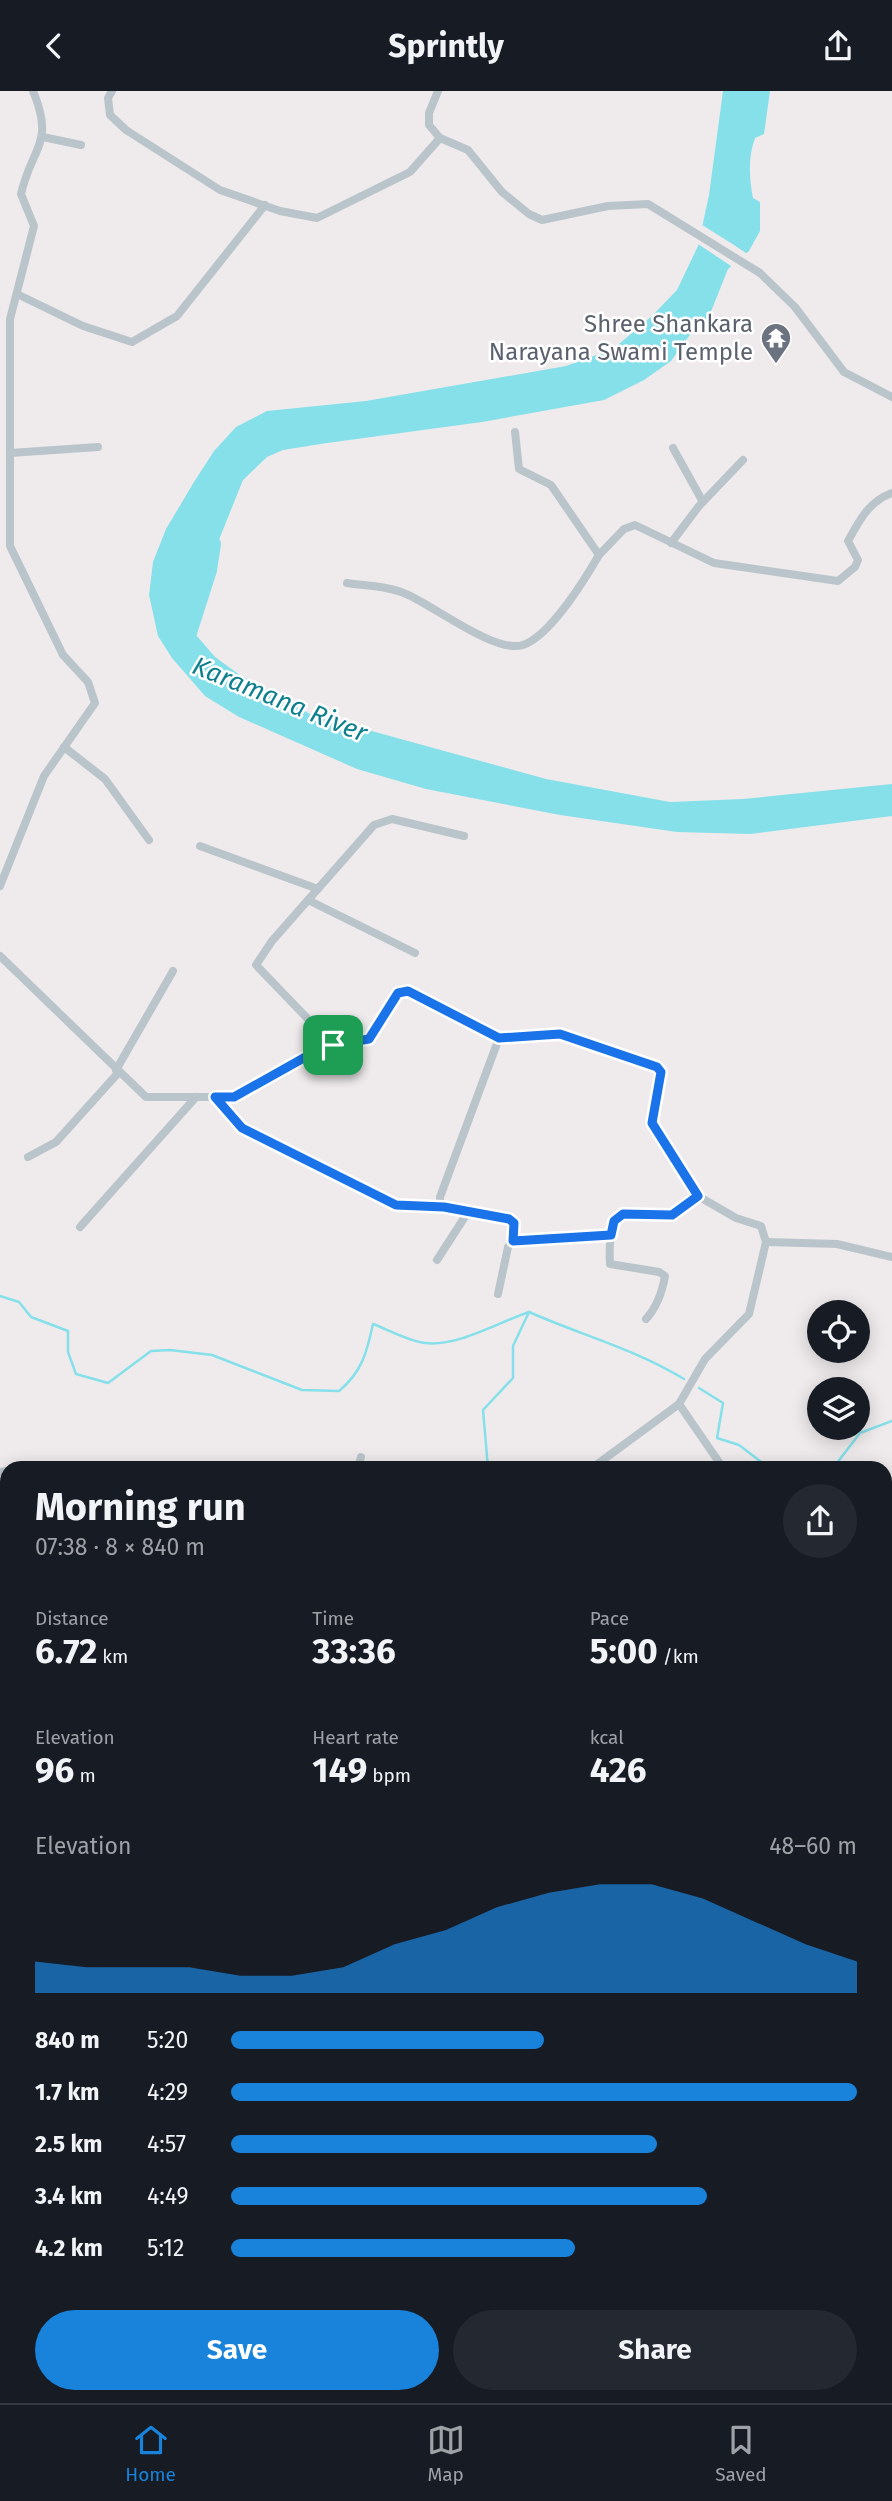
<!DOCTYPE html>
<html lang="en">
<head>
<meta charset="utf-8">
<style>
	:root { --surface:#171b24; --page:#242831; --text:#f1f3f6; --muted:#9ea1a6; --line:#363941; --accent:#1983db }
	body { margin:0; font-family:"Fira Sans",sans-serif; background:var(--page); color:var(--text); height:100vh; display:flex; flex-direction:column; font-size:26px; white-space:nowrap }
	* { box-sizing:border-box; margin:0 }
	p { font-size:23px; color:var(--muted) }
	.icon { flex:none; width:38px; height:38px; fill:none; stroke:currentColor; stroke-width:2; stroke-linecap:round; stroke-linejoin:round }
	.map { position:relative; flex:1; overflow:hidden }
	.details { position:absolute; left:0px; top:1370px; width:892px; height:943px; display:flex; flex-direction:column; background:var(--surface); border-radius:21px 21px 0 0; box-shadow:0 4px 18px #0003 }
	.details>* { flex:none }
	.buttons { position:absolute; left:807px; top:1209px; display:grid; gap:14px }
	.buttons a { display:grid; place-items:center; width:63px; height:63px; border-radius:50%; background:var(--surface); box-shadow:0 4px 18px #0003; font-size:35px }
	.pin { position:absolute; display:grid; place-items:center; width:60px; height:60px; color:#fff; margin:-30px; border-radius:14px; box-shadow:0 4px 10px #0006 }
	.round { display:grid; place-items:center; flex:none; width:74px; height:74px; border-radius:37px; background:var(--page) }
	.summary { display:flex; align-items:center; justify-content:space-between; height:119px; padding:0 35px }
	h1 { font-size:38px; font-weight:700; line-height:52px }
	.metrics { display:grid; grid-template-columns:repeat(3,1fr); gap:10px; height:119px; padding:7px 35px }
	.metrics div { display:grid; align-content:center }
	.metrics b { font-size:35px; font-weight:700 }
	.metrics small { font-size:19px; font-weight:400 }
	.metrics p { font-size:19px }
	.chart { height:196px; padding:14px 35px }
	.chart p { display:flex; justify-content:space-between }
	.chart svg { width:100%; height:126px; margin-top:7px; fill:var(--accent); opacity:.7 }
	.cta { display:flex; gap:14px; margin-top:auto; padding:14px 35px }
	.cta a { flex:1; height:80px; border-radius:42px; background:var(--accent); color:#fff; font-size:28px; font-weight:700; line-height:80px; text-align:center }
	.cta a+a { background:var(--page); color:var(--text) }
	ul { padding:0 35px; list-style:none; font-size:23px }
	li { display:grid; grid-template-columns:112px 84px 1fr; align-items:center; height:52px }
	li i { height:18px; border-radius:9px; background:var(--accent) }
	header { display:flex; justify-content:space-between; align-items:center; height:91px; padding:0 35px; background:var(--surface); font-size:32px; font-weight:700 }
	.tabs { display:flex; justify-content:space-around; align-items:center; height:98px; border-top:2px solid var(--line); background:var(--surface); font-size:19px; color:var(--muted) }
	.tabs a { display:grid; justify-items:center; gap:4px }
	.tabs .selected { color:var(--accent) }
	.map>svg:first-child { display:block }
	.water { fill:#85e0ea }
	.pier { fill:#efebec }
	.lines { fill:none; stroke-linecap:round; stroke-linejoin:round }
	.stream { stroke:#85e0ea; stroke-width:2.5 }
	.river { stroke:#85e0ea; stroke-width:18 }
	.street { stroke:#bac5cb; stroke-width:8 }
	.route-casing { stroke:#fff; stroke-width:14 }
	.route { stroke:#1a73e8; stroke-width:9 }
	.labels { text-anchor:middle; stroke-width:5; stroke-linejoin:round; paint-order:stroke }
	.worship-label { font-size:24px; fill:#5b616d; stroke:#fff; text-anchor:end }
	.water-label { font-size:26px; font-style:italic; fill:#0e808d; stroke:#fff }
</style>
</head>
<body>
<header><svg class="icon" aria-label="back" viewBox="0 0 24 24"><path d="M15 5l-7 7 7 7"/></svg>Sprintly<svg class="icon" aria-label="share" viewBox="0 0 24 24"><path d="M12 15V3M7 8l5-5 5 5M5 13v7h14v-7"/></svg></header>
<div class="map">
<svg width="892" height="2312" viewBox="0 0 892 2312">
	<rect width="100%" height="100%" fill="#efebec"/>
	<!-- water -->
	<path class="water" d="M723 0H770L764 43 755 47C748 66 749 87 753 107L760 111V140L749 160 728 178 706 233 692 241 671 270 644 289 604 309 482 331 327 352 283 359 267 366 243 389 189 523 196 544 215 566 237 582 310 623 546 688 670 711 743 708 892 693V725L750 743 677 741 560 724 426 698 357 678 239 626 205 605 172 567 158 545 149 504 153 471 166 438 194 391 214 360 236 336 267 320 366 310 566 275 613 258 651 226 677 199 698 155 709 104Z"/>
	<!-- pier -->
	<polygon class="pier" points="699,132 734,154 749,164 734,177 695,151"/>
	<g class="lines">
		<!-- stream -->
		<g class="stream">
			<path d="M0 1205 19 1211 31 1226 68 1240V1261L76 1283 108 1292 151 1260 170 1259 212 1264 302 1299 339 1300C362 1281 367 1261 373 1233 389 1239 408 1250 425 1252 457 1256 497 1232 529 1221"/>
			<polyline points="699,1297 723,1312 717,1347 739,1354 769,1377"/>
			<path d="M488 1377 483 1319 513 1287V1255L529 1221C581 1244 635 1258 684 1288"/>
			<polyline points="833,1377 860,1342 892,1330"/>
			<polyline points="0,1633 7,1631"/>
			<polyline points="0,1693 7,1695"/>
			<polyline points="886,2106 892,2087"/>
			<polyline points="808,2312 809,2306"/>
		</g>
		<!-- river -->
		<polyline class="river" points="184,554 208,479 212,453"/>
		<!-- street -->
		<g class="street">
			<polyline points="112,0 108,7 110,24 126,39 220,99 280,120 317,127 410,81 440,47 429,34 429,22 438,0"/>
			<polyline points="43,46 81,54"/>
			<polyline points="440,47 468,59 502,101 529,123 542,129 608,115 648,113 760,182 795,216 844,281 892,306"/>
			<polyline points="17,203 83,235 132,251 177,225 265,114"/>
			<path d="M515 341 519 378 551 394 599 464 624 438 635 434 714 472 838 490 855 476 858 469 848 450C859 430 869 410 892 402"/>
			<polyline points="673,357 703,411"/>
			<polyline points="10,362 98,356"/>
			<polyline points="671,452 699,415 743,369"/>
			<path d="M347 492C366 495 389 495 406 503 433 514 495 563 523 554 550 545 585 488 599 464"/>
			<polyline points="64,656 105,688 149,749"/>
			<polyline points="200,755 318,798"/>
			<path d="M0 795 44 685 95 612 88 591 63 564 10 455V228L34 135 21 103C32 55 55 53 33 0"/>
			<polyline points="308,809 415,862"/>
			<polyline points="0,865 146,1006 235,1006 325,955 369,948 398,902 408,900 499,947 560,943 657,976 661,981 651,1032 698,1105 736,1127 761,1135 766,1151 749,1223 705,1268 679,1313 723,1377"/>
			<polyline points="499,947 440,1106 440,1115 509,1128 514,1132 513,1150"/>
			<polyline points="333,954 256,874 272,850 374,734 392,728 464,745"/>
			<polyline points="116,979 173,880"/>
			<polyline points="215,1006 242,1037 396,1114 443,1116"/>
			<polyline points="28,1066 56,1051 119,981"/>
			<polyline points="80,1136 196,1006"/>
			<polyline points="766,1151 837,1153 892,1166"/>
			<polyline points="437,1169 468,1121"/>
			<polyline points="498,1203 508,1156 513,1150 611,1144"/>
			<path d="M646 1228C657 1216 662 1202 665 1185L659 1181 610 1173C609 1154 609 1136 623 1123L672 1124 698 1105"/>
			<polyline points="19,1377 24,1377"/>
			<polyline points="358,1377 361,1366"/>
			<polyline points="592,1377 679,1313"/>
			<polyline points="0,1381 7,1380"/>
			<polyline points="886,1509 892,1509"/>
			<polyline points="886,1647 892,1646"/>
			<polyline points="0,1687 7,1689"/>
			<polyline points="886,1877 892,1861"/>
			<polyline points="0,2126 7,2061"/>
			<polyline points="0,2191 7,2184"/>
			<polyline points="0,2239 7,2238"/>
			<polyline points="886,2248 892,2245"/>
			<polyline points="590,2306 597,2312"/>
			<polyline points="560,2312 561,2306"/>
		</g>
	</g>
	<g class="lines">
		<!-- route casing -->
		<g class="route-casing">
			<polygon id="route" points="408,900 499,947 560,943 657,976 661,981 652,1032 698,1105 672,1124 623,1123 614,1130 611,1144 513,1150 514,1132 509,1128 444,1116 396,1114 242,1037 215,1006 234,1006 325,955 369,948 398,902"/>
		</g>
		<!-- route -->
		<use href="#route" class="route"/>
	</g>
	<!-- icons -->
	<defs>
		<g id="temple-pin" transform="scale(1.575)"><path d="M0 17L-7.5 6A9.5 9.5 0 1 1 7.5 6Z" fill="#6b7280" stroke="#fff"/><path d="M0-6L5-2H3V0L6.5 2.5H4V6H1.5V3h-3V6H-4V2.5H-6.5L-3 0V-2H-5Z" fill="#fff"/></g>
	</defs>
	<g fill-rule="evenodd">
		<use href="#temple-pin" x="776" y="247"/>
	</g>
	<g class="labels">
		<!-- worship labels -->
		<g class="worship-label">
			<text x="753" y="241">Shree Shankara<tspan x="753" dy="28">Narayana Swami Temple</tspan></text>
		</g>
		<!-- water labels -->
		<g class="water-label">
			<text transform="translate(280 608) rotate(22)" y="9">Karamana River</text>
		</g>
	</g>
</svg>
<div class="buttons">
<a><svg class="icon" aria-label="locate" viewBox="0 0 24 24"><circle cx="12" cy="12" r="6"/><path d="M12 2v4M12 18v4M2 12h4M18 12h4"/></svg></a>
<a><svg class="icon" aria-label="layers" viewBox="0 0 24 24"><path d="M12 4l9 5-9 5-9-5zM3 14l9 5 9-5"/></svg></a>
</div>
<div class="pin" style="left:333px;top:954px;background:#1e9e55"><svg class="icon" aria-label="arrive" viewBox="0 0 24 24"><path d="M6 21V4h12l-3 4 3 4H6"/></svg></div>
<section class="details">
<div class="summary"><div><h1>Morning run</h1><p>07:38 · 8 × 840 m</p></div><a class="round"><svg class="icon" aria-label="share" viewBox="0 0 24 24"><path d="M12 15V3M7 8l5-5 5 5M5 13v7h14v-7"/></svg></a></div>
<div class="metrics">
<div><p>Distance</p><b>6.72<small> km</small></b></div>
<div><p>Time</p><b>33:36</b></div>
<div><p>Pace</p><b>5:00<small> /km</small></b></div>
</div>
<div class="metrics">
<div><p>Elevation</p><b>96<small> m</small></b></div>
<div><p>Heart rate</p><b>149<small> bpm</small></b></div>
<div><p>kcal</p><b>426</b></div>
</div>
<div class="chart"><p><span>Elevation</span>48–60 m</p>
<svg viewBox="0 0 160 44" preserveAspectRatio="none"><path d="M0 44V33L10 35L20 35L30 35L40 38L50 38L60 35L70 27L80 22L90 14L100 9L110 6L120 6L130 11L140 19L150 27L160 33V44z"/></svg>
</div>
<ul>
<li><b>840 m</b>5:20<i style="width:50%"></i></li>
<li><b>1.7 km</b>4:29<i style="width:100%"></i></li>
<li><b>2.5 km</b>4:57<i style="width:68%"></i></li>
<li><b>3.4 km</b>4:49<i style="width:76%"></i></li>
<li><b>4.2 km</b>5:12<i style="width:55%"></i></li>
</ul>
<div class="cta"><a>Save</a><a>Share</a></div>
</section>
</div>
<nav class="tabs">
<a class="selected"><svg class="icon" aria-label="home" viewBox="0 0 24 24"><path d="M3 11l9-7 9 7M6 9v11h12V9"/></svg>Home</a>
<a><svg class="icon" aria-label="map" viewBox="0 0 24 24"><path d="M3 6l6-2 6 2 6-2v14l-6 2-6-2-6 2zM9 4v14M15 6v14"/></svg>Map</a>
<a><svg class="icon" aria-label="saved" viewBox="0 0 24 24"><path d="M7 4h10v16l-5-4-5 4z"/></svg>Saved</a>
</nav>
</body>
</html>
